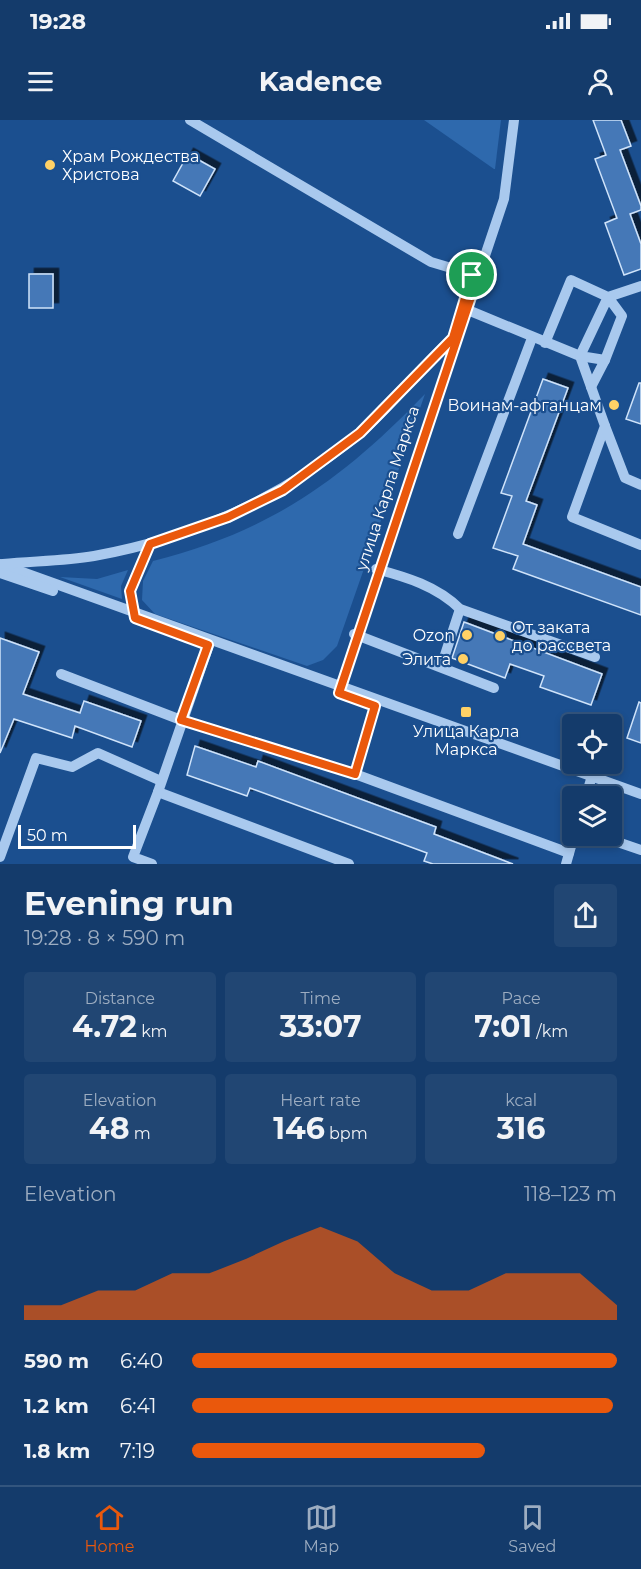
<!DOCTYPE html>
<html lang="en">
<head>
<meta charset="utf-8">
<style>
	:root { --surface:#143b6b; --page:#214673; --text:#f1f3f6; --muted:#9dadc1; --line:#33557e; --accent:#ea580c }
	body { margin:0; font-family:Montserrat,sans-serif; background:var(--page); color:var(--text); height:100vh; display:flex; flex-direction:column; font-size:22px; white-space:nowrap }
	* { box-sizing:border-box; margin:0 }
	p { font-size:20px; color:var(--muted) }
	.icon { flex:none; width:33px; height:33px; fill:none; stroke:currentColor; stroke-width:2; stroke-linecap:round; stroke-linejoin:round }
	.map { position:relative; height:744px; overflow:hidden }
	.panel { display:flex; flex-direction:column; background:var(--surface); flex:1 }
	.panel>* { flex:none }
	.tools { position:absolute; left:562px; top:594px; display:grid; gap:12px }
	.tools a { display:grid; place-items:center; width:60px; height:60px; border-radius:6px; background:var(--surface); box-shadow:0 3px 9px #0003,0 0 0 2px var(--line); font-size:30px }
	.scale { position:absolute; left:18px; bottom:15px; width:118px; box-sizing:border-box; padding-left:6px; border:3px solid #fff; border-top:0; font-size:16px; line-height:21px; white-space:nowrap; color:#fff; -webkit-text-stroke:4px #1b4f8f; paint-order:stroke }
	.pin { position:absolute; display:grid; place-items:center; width:51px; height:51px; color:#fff; margin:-26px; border:3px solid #fff; border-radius:50%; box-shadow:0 2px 6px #0007 }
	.round { display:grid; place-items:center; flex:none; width:63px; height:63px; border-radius:6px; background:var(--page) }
	.summary { display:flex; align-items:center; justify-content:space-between; height:102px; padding:0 24px }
	h1 { font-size:33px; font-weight:700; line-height:45px }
	.stats { display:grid; grid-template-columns:repeat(3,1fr); gap:9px; height:102px; padding:6px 24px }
	.stats div { display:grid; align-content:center; border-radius:6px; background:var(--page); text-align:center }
	.stats b { font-size:30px; font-weight:700 }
	.stats small { font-size:16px; font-weight:400 }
	.stats p { font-size:16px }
	.chart { height:168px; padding:12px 24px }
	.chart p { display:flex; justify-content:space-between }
	.chart svg { width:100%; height:108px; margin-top:6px; fill:var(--accent); opacity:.7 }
	ul { padding:0 24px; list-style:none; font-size:20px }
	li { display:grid; grid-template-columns:96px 72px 1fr; align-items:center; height:45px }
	li i { height:15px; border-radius:8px; background:var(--accent) }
	.status { display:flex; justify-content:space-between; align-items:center; height:42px; padding:0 30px; background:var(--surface); direction:ltr }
	.status svg { height:16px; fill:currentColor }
	header { display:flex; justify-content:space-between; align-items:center; height:78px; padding:0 24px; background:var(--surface); font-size:27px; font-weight:700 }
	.tabs { display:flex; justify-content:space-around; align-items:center; height:84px; border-top:2px solid var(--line); background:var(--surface); font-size:16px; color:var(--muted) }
	.tabs a { display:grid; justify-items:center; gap:3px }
	.tabs .selected { color:var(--accent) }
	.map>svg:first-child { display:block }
	.green { fill:#2e69ad }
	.building { fill:#4478b7; stroke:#cfe3fa; stroke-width:1.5; filter:url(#shadow) }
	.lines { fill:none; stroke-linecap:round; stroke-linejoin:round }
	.minor { stroke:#a9c9ee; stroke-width:10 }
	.route-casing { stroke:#fff; stroke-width:12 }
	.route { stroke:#ea580c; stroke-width:8 }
	.poi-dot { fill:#ffd166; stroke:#1b4f8f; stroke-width:2 }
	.labels { text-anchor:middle; stroke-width:4.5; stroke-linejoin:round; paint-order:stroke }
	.poi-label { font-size:16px; fill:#fff; stroke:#1b4f8f; text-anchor:end }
	.street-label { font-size:16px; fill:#fff; stroke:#1b4f8f }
</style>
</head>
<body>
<div class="status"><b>19:28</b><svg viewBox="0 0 49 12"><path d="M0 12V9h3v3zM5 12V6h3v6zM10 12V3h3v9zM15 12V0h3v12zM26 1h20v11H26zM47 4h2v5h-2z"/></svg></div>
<header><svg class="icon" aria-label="menu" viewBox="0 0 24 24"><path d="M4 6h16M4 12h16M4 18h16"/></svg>Kadence<svg class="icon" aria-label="person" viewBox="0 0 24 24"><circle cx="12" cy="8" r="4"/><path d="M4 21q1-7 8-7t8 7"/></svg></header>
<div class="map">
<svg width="641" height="744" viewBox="0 0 641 744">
	<defs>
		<filter id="shadow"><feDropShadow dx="5.5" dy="-5.5" stdDeviation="0" flood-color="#0009"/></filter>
	</defs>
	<rect width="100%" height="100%" fill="#1b4f8f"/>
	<!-- green -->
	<g class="green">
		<polygon points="424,0 501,0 495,49 494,49"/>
		<path d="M425 274 337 526 323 540 307 546 155 494 142 480 143 461 153 441C271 411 342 360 425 274Z"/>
		<polygon points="128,450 121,466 122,479 60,457 97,459"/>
	</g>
	<!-- building -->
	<g class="building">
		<polygon points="593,0 621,0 631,26 620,30 641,86 641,90 630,94 641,124 641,149 624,155 605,103 617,98 595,39 606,35"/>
		<polygon points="188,34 215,49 200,76 173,61"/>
		<rect x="29" y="154" width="24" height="34"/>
		<polygon points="543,259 568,268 526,381 537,385 523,424 641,467 641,495 513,449 518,436 493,428 512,376 501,373"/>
		<polygon points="639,263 641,263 641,304 626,299"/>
		<polygon points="464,502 602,554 591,585 540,567 544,556 510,544 505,558 452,538"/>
		<polygon points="0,518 39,532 23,574 80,593 84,581 141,601 132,627 75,606 72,618 14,599 0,633"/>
		<polygon points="639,582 641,583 641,623 627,618"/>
		<polygon points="195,626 256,647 258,641 436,707 434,714 513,744 433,744 424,741 427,733 250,668 247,676 187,655"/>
	</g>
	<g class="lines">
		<!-- minor -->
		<g class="minor">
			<polyline points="190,0 431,142 478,156"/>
			<polyline points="463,188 580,236 605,306 572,397 641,425"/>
			<polyline points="545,223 571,160 608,177 580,236 605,240 622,196 608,177 641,166"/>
			<polyline points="591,267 605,240"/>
			<polyline points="605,306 625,358 641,365"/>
			<polyline points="458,414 532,218"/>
			<polyline points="0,444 641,674"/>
			<path d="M3 444C33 441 64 441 94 436 194 418 280 379 359 314 395 284 422 243 458 214"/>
			<path d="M376 449C406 457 437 466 460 489L595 537"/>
			<polyline points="0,453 53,471"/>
			<polyline points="135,498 130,470 150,424"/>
			<polyline points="354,514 494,568"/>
			<polyline points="209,525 158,672 349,744"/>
			<polyline points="441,547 460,489"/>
			<polyline points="61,554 181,600 355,654 375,586"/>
			<polyline points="339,572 504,79 514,0"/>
			<polyline points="355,654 569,733"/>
			<polyline points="586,676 592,656"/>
			<polyline points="600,716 641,730"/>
			<polyline points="0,737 36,638 72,647 98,633 161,661"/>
			<polyline points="152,744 133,737 158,672"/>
			<polyline points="566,744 574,716"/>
		</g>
	</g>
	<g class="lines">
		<!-- route casing -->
		<g class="route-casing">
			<polygon id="route" points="472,155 478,156 339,573 375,586 355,654 181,600 208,525 135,498 130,471 150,424 228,397 283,370 360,313 453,218"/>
		</g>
		<!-- route -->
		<use href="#route" class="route"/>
	</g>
	<!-- markers -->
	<g class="poi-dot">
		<circle cx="50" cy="45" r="6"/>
		<circle cx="614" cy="285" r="6"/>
		<circle cx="467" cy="515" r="6"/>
		<circle cx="500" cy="516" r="6"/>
		<circle cx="463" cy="539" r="6"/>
		<rect x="460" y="586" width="12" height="12" rx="3"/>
	</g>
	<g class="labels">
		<!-- poi labels -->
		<g class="poi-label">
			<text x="62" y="42" text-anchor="start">Храм Рождества<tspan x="62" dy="18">Христова</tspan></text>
			<text x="602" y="291">Воинам-афганцам</text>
			<text x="512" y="513" text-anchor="start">От заката<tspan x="512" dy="18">до рассвета</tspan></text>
			<text x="455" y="521">Ozon</text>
			<text x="451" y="545">Элита</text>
			<text x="466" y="617" text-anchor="middle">Улица Карла<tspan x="466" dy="18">Маркса</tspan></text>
		</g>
		<!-- street labels -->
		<g class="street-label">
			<text transform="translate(387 368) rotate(-72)" y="6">улица Карла Маркса</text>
		</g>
	</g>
</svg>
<div class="tools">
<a><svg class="icon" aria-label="locate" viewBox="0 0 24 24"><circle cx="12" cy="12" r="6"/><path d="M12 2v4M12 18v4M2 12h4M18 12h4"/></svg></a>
<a><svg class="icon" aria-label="layers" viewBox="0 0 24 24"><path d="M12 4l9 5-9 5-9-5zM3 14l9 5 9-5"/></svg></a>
</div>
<div class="scale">50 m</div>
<div class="pin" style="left:472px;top:155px;background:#1e9e55"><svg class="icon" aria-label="arrive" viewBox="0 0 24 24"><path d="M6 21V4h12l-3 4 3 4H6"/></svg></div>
</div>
<section class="panel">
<div class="summary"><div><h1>Evening run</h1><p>19:28 · 8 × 590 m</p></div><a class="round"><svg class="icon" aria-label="share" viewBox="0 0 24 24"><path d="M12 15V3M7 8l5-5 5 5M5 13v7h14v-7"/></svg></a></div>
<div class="stats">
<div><p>Distance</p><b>4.72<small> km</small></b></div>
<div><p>Time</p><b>33:07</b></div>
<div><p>Pace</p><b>7:01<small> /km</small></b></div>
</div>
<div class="stats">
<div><p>Elevation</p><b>48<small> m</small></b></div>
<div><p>Heart rate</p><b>146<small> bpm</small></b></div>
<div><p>kcal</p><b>316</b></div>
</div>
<div class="chart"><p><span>Elevation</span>118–123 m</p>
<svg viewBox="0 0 160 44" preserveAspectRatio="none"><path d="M0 44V38L10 38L20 32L30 32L40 25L50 25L60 19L70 12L80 6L90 12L100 25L110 32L120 32L130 25L140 25L150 25L160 38V44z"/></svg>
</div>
<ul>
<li><b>590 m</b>6:40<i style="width:100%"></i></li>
<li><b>1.2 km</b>6:41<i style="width:99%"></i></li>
<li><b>1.8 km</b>7:19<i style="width:69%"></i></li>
</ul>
</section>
<nav class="tabs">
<a class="selected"><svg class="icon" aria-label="home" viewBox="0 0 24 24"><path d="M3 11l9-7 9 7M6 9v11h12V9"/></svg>Home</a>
<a><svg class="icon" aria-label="map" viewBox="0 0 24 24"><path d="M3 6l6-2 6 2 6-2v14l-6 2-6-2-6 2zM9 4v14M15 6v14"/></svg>Map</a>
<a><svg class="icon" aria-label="saved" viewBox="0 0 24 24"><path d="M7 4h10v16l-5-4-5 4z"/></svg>Saved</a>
</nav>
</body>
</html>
